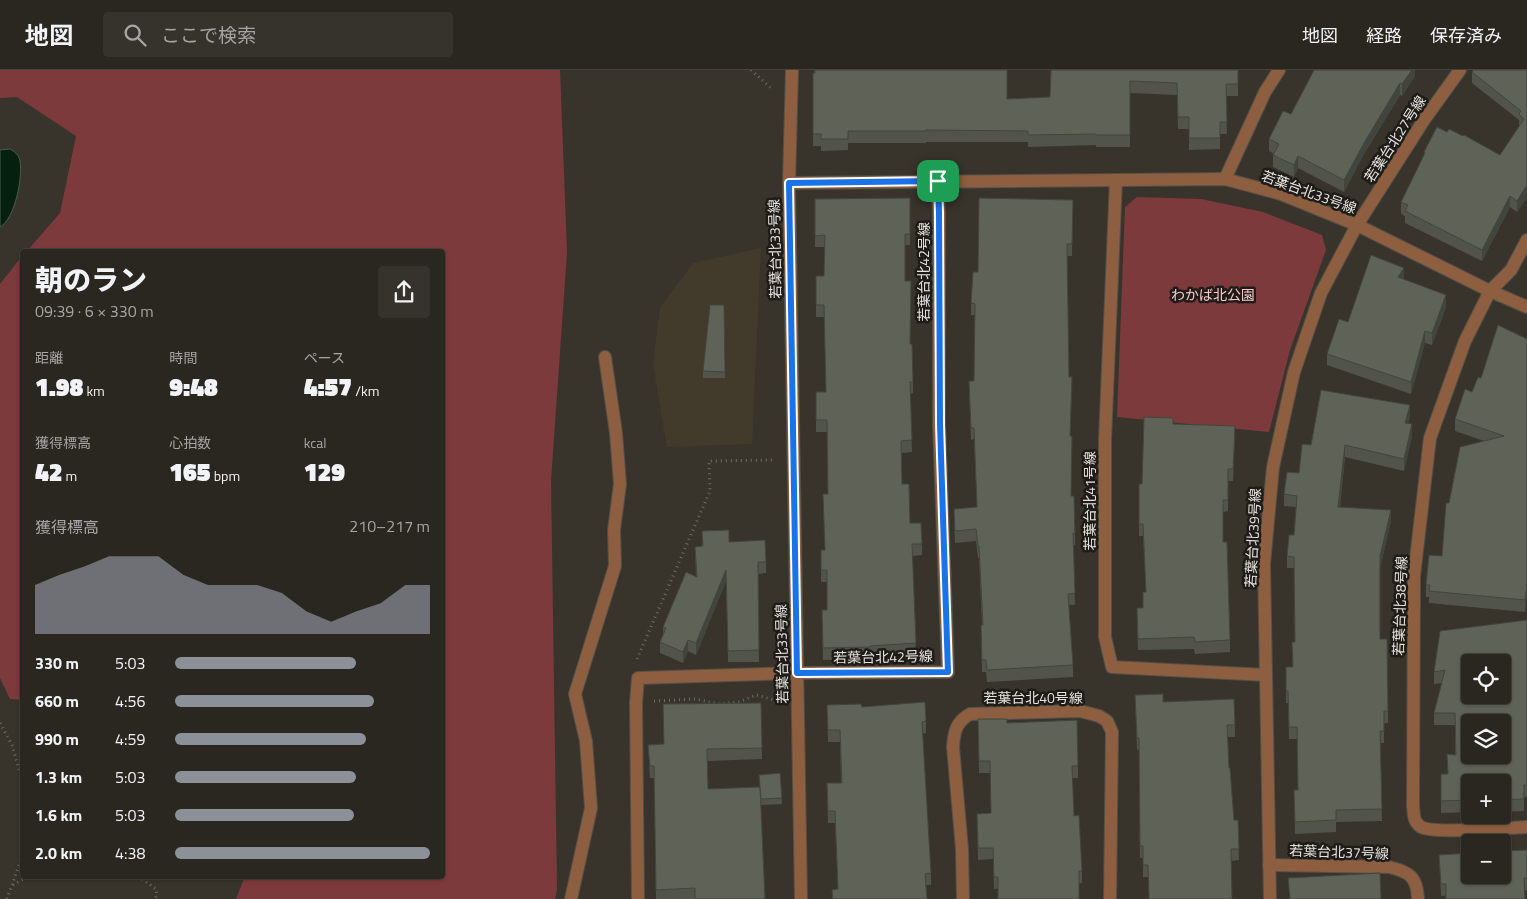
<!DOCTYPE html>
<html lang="ja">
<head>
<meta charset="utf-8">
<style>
	:root { --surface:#2a2720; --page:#36332d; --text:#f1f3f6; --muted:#a5a5a5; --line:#46443e; --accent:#8c9099 }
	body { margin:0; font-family:"Titillium Web","Noto Sans JP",sans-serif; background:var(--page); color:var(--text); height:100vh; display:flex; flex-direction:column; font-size:19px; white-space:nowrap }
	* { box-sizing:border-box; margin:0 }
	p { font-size:16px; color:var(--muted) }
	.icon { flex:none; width:28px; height:28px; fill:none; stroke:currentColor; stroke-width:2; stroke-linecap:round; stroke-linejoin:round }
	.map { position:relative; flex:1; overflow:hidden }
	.panel { position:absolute; left:20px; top:179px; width:425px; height:630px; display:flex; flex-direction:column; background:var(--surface); border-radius:5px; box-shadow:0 1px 4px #0004,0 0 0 1px var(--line) }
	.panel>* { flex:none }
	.tools { position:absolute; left:1461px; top:584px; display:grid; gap:10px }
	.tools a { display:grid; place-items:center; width:50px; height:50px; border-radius:5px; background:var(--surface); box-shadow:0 1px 4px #0004,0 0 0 1px var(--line); font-size:25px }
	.pin { position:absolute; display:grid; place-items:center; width:42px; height:42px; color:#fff; margin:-21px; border-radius:10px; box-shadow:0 2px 8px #0006 }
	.round { display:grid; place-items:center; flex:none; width:52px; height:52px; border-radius:5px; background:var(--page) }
	.head { display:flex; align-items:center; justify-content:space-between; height:85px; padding:0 15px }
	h1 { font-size:28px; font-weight:800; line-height:38px }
	.metrics { display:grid; grid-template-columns:repeat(3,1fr); gap:8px; height:85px; padding:5px 15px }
	.metrics div { display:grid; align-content:center }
	.metrics b { font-size:25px; font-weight:800 }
	.metrics small { font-size:14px; font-weight:400 }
	.metrics p { font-size:14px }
	.chart { height:140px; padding:10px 15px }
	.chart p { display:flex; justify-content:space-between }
	.chart svg { width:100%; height:90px; margin-top:5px; fill:var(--accent); opacity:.7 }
	ul { padding:0 15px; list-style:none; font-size:16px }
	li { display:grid; grid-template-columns:80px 60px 1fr; align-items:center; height:38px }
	li i { height:12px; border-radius:6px; background:var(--accent) }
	header { display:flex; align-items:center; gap:30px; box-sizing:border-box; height:70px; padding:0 25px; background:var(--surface); border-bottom:1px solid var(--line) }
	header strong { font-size:24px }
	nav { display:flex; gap:28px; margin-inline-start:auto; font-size:18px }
	.search { width:350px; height:45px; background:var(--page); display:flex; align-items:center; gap:12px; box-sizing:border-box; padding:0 18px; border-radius:5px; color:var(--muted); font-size:19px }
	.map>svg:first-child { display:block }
	.built { fill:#423b2b }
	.green { fill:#7d3a3d }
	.water { fill:#062010; stroke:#4a5b4e }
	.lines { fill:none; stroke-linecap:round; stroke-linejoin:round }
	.street-casing { stroke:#545048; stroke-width:14 }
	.path { stroke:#706c65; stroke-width:3; stroke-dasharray:1 4; stroke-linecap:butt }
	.street { stroke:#8d5e3f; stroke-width:12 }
	.wall { fill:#52544b }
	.shaded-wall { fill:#42453d }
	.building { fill:#5f6257; stroke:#42453d; fill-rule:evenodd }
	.route-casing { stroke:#fff; stroke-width:10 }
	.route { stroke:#1a73e8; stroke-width:6 }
	.labels { text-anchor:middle; stroke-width:5; stroke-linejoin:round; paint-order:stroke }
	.street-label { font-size:14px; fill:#e7e4df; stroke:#1e1c18 }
	.park-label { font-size:14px; fill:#f9c8c7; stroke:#1e1c18 }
</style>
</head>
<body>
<header>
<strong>地図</strong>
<div class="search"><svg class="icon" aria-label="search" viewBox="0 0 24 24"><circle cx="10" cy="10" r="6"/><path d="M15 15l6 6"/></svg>ここで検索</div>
<nav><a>地図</a><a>経路</a><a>保存済み</a></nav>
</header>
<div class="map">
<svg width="1527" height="829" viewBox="0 0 1527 829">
	<rect width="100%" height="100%" fill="#38342b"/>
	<!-- built -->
	<polygon class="built" points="761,178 752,374 667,377 653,293 660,238 693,193"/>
	<!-- green -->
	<g class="green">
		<polygon points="0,0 560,0 567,182 551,411 557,820 555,829 236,829 245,806 442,806 442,181 27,181 60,143 76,66 17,27 0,28"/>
		<polygon points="1137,127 1201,129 1263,142 1322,165 1326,180 1290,280 1269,362 1117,347 1125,137"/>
		<polygon points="22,186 22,630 10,629 0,608 0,214"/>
	</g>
	<!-- water -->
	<path class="water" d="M10 79C15 82 19 85 20 91 23 107 15 149 0 157V80Z"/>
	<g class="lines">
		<!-- street casing -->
		<g class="street-casing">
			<g id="street">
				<polyline points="1225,109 1265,22 1279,0"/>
				<polyline points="1116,110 1105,370 1105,567 1112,597 1266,605"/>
				<polyline points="789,113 792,0"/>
				<path d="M1527 170 1511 200 1490 221 1465 271 1430 368 1414 506 1413 736C1414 744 1413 752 1421 757 1433 764 1509 758 1527 757"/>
				<path d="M1269 795 1389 797C1410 802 1417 807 1418 829"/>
				<polyline points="571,829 591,738 586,671 575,624 615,496 614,460 620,414 616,363 605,287"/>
				<polyline points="638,829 636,633 638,608 797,603 948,602 939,354 939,142 937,111"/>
				<polyline points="801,829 789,113 1225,109 1281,124 1357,155 1490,221 1527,237"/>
				<path d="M963 829 962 779 953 677C954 662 956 652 970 644L1080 641 1099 646 1107 651 1112 662 1110 829"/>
				<polyline points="1270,829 1264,494 1273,397 1294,302 1321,223 1357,155 1424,50 1460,0"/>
			</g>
		</g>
		<!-- path -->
		<g class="path">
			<polyline points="751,0 772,19"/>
			<polyline points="637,589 710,421 709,391 774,390"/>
			<polyline points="654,631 696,629 718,634 739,632 756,625 778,631"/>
			<polyline points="0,653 12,675 22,709"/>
			<polyline points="138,806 156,819 157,825 155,829"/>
			<polyline points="13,815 28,806"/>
			<polyline points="7,829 20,792 22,778"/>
		</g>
		<!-- street -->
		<use href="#street" class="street"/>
	</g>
	<!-- wall -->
	<g class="wall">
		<polygon points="814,0 1007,0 1007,29 1050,27 1051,0 1238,0 1238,26 1226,26 1227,64 1220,64 1220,79 1189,80 1189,59 1178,59 1177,25 1130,23 1130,77 1096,77 1096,75 1028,77 1028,72 926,72 926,73 848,73 848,80 821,81 821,76 813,76 813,3 814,3"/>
		<polygon points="1415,0 1415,6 1402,26 1400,25 1364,84 1344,122 1298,98 1294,107 1273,97 1273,85 1274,84 1269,81 1269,69"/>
		<polygon points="1527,0 1527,127 1517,142 1510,137 1482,191 1405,153 1405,146 1401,144 1401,132 1424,86 1424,82 1447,62 1463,66 1500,85 1519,56 1519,50 1472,13 1472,2"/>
		<polygon points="910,128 910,175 905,175 905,211 913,312 913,323 910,324 912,382 901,383 902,414 910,453 922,474 922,485 912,486 916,585 870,587 870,589 823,590 822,540 827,540 827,512 821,512 821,480 825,480 823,424 828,424 827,362 816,362 816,322 826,322 824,247 816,247 816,206 824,206 824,177 815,177 815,129"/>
		<polygon points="1073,130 1072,186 1067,186 1069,307 1072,318 1070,366 1071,426 1075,463 1075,475 1073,475 1075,535 1069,535 1073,595 1073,607 987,612 986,602 982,602 981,567 981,555 982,555 979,488 978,488 976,471 955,473 954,450 954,439 977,437 974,369 971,370 969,323 969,311 974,311 975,245 971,245 971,233 978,202"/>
		<polygon points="1404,209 1446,237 1432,275 1425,273 1411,324 1327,295 1327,284 1348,252"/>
		<polygon points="724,235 725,308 703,308 703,301"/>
		<polygon points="1527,269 1527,526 1525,542 1429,533 1429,527 1426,527 1426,515 1442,486 1449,433 1484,371 1455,361 1455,349 1481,308"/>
		<polygon points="1410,347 1408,353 1412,366 1404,401 1345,387 1340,437 1391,451 1380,498 1380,569 1388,641 1388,653 1384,653 1384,673 1380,673 1382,751 1336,752 1336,762 1295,764 1294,720 1298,720 1297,669 1289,669 1288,633 1286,633 1286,621 1292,597 1295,572 1294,498 1287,498 1287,486 1294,465 1296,437 1284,436 1284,424 1299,403 1311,375"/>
		<polygon points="1173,354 1235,368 1233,411 1228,411 1228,441 1223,442 1223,472 1230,570 1230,582 1195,584 1194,579 1138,580 1137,550 1143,538 1143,522 1146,522 1143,466 1139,466 1139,414 1142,414"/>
		<polygon points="702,461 729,472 766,492 766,503 758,504 759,592 728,592 726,511 696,585 688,581 683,593 660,583 660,572 663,564 663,557 696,507 695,477 702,476"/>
		<polygon points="1527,550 1527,727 1524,727 1524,741 1502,742 1502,712 1470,712 1470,742 1441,743 1441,704 1447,704 1455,685 1455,655 1434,655 1434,643 1442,613 1434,614 1434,602"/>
		<polygon points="1135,625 1163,632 1235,655 1235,667 1228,667 1229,698 1234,750 1238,750 1239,790 1232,791 1148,807 1143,807 1143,788 1140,788 1139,679 1137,680"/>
		<polygon points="761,633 762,689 707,691 708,719 760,717 759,705 780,703 782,734 761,735 765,829 656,829 654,708 650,708 648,675 664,674"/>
		<polygon points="827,635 862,637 926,651 926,663 922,664 931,803 931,815 926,815 927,829 832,829 832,820 838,819 835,753 828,753 827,713 841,713 840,672 828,672"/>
		<polygon points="978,649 1007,653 1078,696 1078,708 1072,708 1074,746 1082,801 1082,813 994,819 993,789 978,790 977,744 991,743 990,703 979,703"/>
		<polygon points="1527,780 1527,820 1441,826 1439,785"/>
	</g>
	<!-- shaded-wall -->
	<g class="shaded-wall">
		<polygon points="1412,0 1415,0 1415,6 1402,26 1402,14"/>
		<polygon points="1400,13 1400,25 1364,84 1344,122 1344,110 1364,73"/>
		<polygon points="1298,86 1298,98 1294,107 1294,95"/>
		<polygon points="1527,115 1527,127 1517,142 1517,131"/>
		<polygon points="1510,126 1510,137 1482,191 1482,180"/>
		<polygon points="1404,198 1404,209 1398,207"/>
		<polygon points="1446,225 1446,237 1432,275 1432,263"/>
		<polygon points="1425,261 1425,273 1411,324 1411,312"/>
		<polygon points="1410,335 1410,347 1405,364 1405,353"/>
		<polygon points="1412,354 1412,366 1404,401 1404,389"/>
		<polygon points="1345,375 1345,387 1338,448 1338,437"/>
		<polygon points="1391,440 1391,451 1380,498 1380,486"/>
		<polygon points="726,500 726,511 696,585 696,573"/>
		<polygon points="1527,514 1527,526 1525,542 1525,530"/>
		<polygon points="688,570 688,581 683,593 683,582"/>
	</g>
	<!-- building -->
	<g class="building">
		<polygon points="815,0 1007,0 1007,29 1050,27 1051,0 1238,0 1238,14 1226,14 1227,52 1220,52 1220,68 1189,68 1189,47 1178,47 1177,13 1130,11 1130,65 1096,65 1096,64 1028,65 1028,61 926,60 926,61 848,61 848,69 821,69 821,64 813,64 813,3 815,3"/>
		<polygon points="1314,0 1412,0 1402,14 1400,13 1364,73 1344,110 1298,86 1294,95 1273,85 1279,74 1269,69 1283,41 1291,44"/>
		<polygon points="1473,0 1527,0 1527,115 1517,131 1510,126 1482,180 1405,141 1408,135 1401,132 1425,83 1424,82 1437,57 1447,62 1449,59 1463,66 1464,65 1500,85 1524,49 1519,44 1521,41 1472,2"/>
		<polygon points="910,128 910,164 905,164 905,211 911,211 910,274 912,274 913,312 910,312 912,370 901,371 902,414 909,414 910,453 921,453 922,474 912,474 916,573 870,576 870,577 823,578 822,540 827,540 827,500 821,500 821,480 825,480 823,424 828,424 827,350 816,350 816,322 826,322 824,235 816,235 816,206 824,206 825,165 815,166 815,129"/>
		<polygon points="979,128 1073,130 1072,174 1067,174 1069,307 1072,307 1070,366 1072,366 1071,426 1074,426 1075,463 1073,463 1075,523 1068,524 1073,595 987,600 986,590 982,590 981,555 983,555 979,476 978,476 976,459 955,461 954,439 977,437 974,358 971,358 969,311 974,311 975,234 971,233 973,202 978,202"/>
		<polygon points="1371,185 1404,198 1398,207 1446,225 1432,263 1425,261 1411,312 1327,284 1339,249 1348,252"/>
		<polygon points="710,235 724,235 725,302 703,301"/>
		<polygon points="1498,255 1527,269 1527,514 1525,530 1429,521 1430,515 1426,515 1429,485 1442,486 1446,433 1449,433 1460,377 1504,366 1455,349 1465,319 1472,322 1478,307 1481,308"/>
		<polygon points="1321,320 1410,335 1405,353 1412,354 1404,389 1345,375 1338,437 1391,440 1380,486 1380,569 1387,569 1388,641 1384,641 1384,661 1380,661 1382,739 1336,740 1336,750 1295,752 1294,720 1298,720 1297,657 1289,657 1288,621 1286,621 1286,597 1293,597 1292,572 1295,572 1294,487 1287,486 1289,465 1294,465 1297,426 1284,424 1287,402 1299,403 1302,374 1311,375"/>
		<polygon points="1144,347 1173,348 1173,354 1235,356 1233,399 1228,399 1228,430 1223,430 1223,472 1227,472 1230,570 1195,572 1194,567 1138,569 1137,538 1143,538 1143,522 1146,522 1143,454 1139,454 1139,414 1142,414"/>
		<polygon points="729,460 729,472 765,470 766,492 758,492 759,580 728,581 726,500 696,573 688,570 683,582 660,572 666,558 663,557 686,502 697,507 695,477 703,476 702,461"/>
		<path d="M1527 550V715H1524V729L1502 730V712H1470V730L1441 731V704H1448L1447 684 1456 685 1455 643H1434L1445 600 1434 602 1440 561ZM1470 592H1502V625H1470ZM1470 652H1502V685H1470Z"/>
		<polygon points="1163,624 1163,632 1234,629 1235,655 1227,655 1229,698 1230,698 1234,750 1238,750 1239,779 1231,779 1232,829 1149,829 1148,795 1143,795 1143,776 1140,776 1139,668 1137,668 1135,625"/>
		<polygon points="925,632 926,651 922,652 931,803 925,804 927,829 833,829 832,820 838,819 835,741 828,741 827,713 842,713 840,660 828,660 827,635 861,634 862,637"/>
		<polygon points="761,633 762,678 707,679 708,719 760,717 765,829 695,829 695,818 656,820 654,696 650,696 648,675 664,674 663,634"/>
		<polygon points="978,649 1007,649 1007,653 1077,650 1078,696 1072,696 1074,746 1079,745 1082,801 1079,801 1079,829 998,829 998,807 994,807 993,778 978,778 977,744 991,743 990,691 979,691"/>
		<polygon points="780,703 782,728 761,729 759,705"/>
		<polygon points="1527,780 1527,808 1524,808 1525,829 1446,829 1446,814 1441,814 1439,785 1470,783 1470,805 1502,805 1502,781"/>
		<polygon points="1380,803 1381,829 1290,829 1288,808"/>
	</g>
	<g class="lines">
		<!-- route casing -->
		<g class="route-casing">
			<polygon id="route" points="938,111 939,142 940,354 948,602 797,603 789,113"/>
		</g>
		<!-- route -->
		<use href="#route" class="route"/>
	</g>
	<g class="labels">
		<!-- street labels -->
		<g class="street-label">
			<text transform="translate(1395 69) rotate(-57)" y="5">若葉台北27号線</text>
			<text transform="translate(1309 122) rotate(20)" y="5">若葉台北33号線</text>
			<text transform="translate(775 179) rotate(-91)" y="5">若葉台北33号線</text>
			<text transform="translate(924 202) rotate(-90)" y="5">若葉台北42号線</text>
			<text transform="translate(1090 431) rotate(-90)" y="5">若葉台北41号線</text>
			<text transform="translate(1253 468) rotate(-87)" y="5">若葉台北39号線</text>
			<text transform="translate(1400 536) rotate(-88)" y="5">若葉台北38号線</text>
			<text transform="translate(782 584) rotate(-91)" y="5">若葉台北33号線</text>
			<text transform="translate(883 587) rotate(-1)" y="5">若葉台北42号線</text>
			<text x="1033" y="633">若葉台北40号線</text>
			<text transform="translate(1339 782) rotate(2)" y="5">若葉台北37号線</text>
		</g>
		<!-- park labels -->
		<g class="park-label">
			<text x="1213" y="230">わかば北公園</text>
		</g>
	</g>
</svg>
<div class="tools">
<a><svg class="icon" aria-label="locate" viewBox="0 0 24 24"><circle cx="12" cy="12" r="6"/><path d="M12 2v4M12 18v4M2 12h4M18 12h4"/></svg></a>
<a><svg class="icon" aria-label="layers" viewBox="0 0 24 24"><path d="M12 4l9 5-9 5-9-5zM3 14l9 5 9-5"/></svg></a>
<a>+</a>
<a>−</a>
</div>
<div class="pin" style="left:938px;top:111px;background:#1e9e55"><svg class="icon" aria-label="arrive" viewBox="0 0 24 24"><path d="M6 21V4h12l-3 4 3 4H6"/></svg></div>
<section class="panel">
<div class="head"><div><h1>朝のラン</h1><p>09:39 · 6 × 330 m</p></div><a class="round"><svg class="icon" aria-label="share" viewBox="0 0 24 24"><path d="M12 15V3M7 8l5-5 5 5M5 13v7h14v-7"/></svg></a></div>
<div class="metrics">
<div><p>距離</p><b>1.98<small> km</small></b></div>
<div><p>時間</p><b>9:48</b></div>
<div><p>ペース</p><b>4:57<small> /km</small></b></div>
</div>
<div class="metrics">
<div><p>獲得標高</p><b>42<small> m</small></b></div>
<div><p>心拍数</p><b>165<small> bpm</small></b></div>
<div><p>kcal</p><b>129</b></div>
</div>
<div class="chart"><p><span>獲得標高</span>210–217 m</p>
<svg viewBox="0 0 160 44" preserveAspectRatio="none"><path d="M0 44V20L10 15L20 11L30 6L40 6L50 6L60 15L70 20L80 20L90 20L100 24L110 33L120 38L130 33L140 29L150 20L160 20V44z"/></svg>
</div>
<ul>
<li><b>330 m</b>5:03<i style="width:71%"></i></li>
<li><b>660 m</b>4:56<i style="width:78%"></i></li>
<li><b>990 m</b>4:59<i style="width:75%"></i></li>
<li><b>1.3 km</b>5:03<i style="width:71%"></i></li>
<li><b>1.6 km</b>5:03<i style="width:70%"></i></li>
<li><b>2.0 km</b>4:38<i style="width:100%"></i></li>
</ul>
</section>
</div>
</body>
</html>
